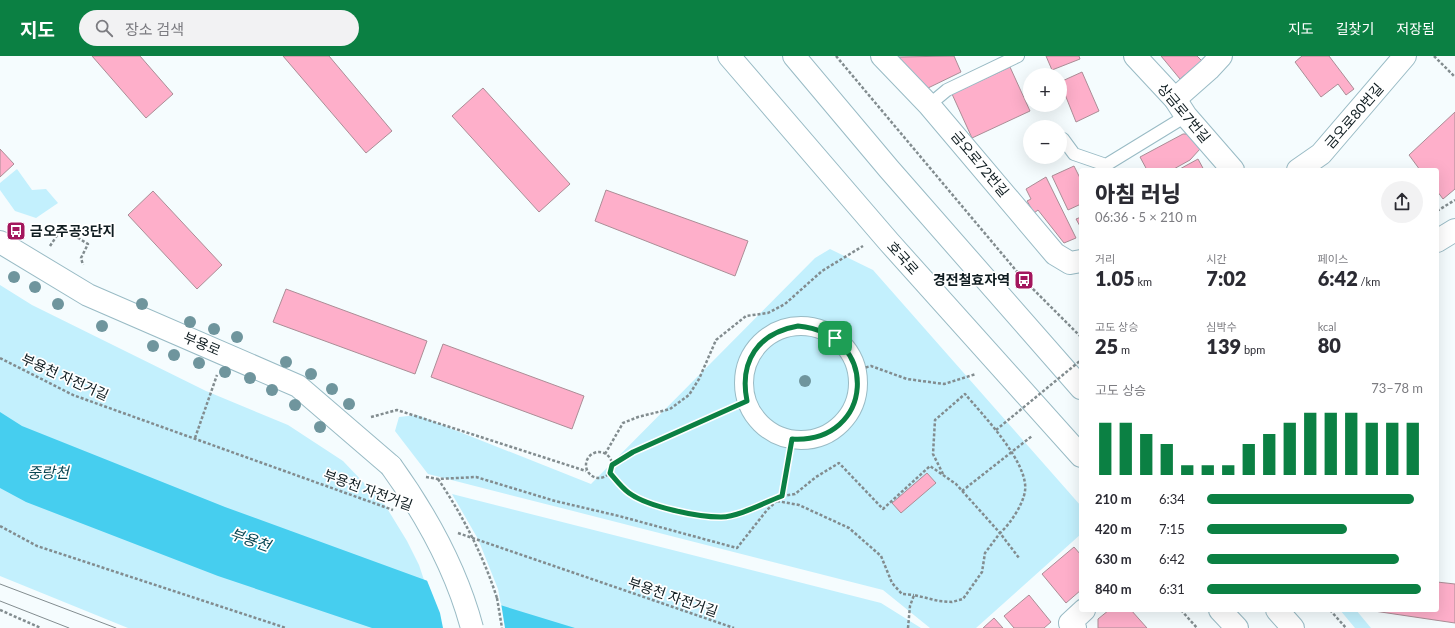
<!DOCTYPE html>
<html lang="ko">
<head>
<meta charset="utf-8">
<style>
	:root { --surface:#fff; --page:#f2f2f3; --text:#2b2b33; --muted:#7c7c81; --accent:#0b8043 }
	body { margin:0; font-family:Lato,"Noto Sans KR",sans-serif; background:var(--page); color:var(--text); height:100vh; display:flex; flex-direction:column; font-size:15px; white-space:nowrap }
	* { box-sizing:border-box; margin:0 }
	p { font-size:13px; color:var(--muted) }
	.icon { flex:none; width:22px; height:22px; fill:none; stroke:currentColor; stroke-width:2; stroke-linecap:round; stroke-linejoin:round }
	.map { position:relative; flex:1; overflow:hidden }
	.side { position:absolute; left:1079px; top:112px; width:360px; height:444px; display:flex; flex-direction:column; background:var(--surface); border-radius:4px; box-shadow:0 4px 16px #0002 }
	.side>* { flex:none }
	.buttons { position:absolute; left:1023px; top:12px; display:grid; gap:8px }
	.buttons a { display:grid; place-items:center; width:44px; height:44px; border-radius:50%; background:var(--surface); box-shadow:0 4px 16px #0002; font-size:20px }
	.pin { position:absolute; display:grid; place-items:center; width:34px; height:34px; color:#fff; margin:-17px; border-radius:8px; box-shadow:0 2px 6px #0006 }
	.round { display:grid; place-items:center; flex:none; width:42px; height:42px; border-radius:21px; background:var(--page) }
	.headline { display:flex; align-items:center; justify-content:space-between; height:68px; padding:0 16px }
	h1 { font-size:22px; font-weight:800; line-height:30px }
	.metrics { display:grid; grid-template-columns:repeat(3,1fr); gap:6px; height:68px; padding:4px 16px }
	.metrics div { display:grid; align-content:center }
	.metrics b { font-size:20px; font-weight:800 }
	.metrics small { font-size:11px; font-weight:400 }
	.metrics p { font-size:11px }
	.chart { height:112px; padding:8px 16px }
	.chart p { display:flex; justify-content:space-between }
	.chart svg { width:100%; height:72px; margin-top:4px; stroke:var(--accent); stroke-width:6 }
	ul { padding:0 16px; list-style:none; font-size:13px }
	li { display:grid; grid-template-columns:64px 48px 1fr; align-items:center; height:30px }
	li i { height:10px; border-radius:5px; background:var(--accent) }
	header { display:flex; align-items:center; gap:24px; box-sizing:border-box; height:56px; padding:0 20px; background:var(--accent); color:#fff }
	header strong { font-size:19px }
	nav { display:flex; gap:22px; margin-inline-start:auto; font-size:14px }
	.search { width:280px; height:36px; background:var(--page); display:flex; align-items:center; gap:10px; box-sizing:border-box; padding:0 14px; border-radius:22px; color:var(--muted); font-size:15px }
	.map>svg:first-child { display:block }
	.green { fill:#c3f0fd }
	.water { fill:#46ceef }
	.pier { fill:#f5fcfe }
	.building { fill:#feafca; stroke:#ab8d96 }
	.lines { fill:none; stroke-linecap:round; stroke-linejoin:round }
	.service-casing { stroke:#99bbc5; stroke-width:14 }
	.pedestrian-casing { stroke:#99bbc5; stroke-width:20 }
	.minor-casing { stroke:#99bbc5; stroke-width:24 }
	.primary-casing { stroke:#99bbc5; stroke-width:24 }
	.path { stroke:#828c8f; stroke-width:2.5; stroke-dasharray:3 2; stroke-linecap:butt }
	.service { stroke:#fff; stroke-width:12 }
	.pedestrian { stroke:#fff; stroke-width:18 }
	.minor { stroke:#fff; stroke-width:22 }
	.primary { stroke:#fff; stroke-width:22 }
	.tram { stroke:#828c8f; stroke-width:1 }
	.minor-bridge-casing { stroke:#99bbc5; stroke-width:24; stroke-linecap:butt }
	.path-bridge { stroke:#828c8f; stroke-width:2.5; stroke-dasharray:3 2; stroke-linecap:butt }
	.minor-bridge { stroke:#fff; stroke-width:22 }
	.tree { fill:#6f959d }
	.route-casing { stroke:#fff; stroke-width:8 }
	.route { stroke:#0b8043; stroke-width:5 }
	.labels { text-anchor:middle; stroke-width:3.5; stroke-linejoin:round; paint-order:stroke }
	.street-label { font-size:14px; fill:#0f1c20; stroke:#fff }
	.poi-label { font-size:14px; font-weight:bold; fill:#0f1c20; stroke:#fff; text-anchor:start }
	.water-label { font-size:15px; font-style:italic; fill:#084653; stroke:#fff }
</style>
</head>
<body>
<header>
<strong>지도</strong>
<div class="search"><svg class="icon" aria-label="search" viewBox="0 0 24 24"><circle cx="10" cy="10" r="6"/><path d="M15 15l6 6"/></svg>장소 검색</div>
<nav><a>지도</a><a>길찾기</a><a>저장됨</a></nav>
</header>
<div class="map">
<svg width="1455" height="572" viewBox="0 0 1455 572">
	<rect width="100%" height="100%" fill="#f5fcfe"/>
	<!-- green -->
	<g class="green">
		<polygon points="17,113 32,134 46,133 58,147 36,162 15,155 0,134 0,127"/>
		<polygon points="830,193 873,214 1081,450 1081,478 976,572 930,572 883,534 428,418 395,375 399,361 417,359 591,428 815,202"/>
		<polygon points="0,229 32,249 206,335 288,369 343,405 385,449 407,485 419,509 440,572 128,572 0,520"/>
		<polygon points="452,438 881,547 921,572 505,572 498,533 478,483"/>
		<polygon points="1340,554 1356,554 1371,572 1355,572"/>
	</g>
	<!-- water -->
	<polygon class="water" points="0,356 22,370 225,451 458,536 575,572 372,572 218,520 26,446 0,432"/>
	<!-- pier -->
	<polygon class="pier" points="426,522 501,547 505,572 443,572 440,557"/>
	<!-- building -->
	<g class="building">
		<polygon points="92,0 140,0 173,38 146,62"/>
		<polygon points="283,0 329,0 392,75 366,97"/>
		<polygon points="954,0 961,16 928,32 898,1"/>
		<polygon points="1046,0 1079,0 1080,3 1052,14"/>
		<polygon points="1161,0 1197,0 1202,5 1180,23"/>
		<polygon points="1302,0 1329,0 1354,33 1346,39 1338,28 1321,41 1295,6"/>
		<polygon points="1010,11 1030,55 972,82 952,38"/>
		<polygon points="1082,16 1099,55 1076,66 1060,26"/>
		<polygon points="483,32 570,128 539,156 452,60"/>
		<polygon points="1455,56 1455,133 1443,143 1437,135 1437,114 1420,114 1409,99"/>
		<polygon points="1183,78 1189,78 1200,93 1190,104 1172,114 1147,114 1140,101"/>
		<polygon points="0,93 14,108 0,121"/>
		<polygon points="1198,103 1204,114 1178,114"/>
		<polygon points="1074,110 1081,124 1081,145 1079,146 1081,148 1068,154 1052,120"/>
		<polygon points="1046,121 1076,182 1064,187 1038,154 1034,157 1027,145 1031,143 1026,133"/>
		<polygon points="606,134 748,185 735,220 595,165"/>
		<polygon points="153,135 222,209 197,233 128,159"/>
		<polygon points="1081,161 1081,172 1076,163"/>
		<polygon points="286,233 427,285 415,318 273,266"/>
		<polygon points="443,288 584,340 572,373 431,321"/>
		<polygon points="927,417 936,427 901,457 892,447"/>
		<polygon points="1074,491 1081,499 1081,534 1066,547 1042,518"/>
		<polygon points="1437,526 1455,528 1455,567 1374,555 1437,554"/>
		<polygon points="1029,539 1051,566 1044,572 1014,572 1004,560"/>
		<polygon points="1109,554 1131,554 1147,572 1098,572 1098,563"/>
		<polygon points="994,562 1003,572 983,572"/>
	</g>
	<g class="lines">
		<!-- service casing -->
		<g class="service-casing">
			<g id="service">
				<polyline points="929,49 947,34 1018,0"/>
				<polyline points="1063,83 1074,98 1106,109 1186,60"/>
			</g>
		</g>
		<!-- pedestrian casing -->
		<g class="pedestrian-casing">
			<circle id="pedestrian" cx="801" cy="327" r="57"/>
		</g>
		<!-- minor casing -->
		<g class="minor-casing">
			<g id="minor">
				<polyline points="882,0 929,49 1055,198 1070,207 1081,205"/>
				<polyline points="1135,0 1175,43 1186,60 1233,114"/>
				<polyline points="1175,43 1209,13 1221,0"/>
				<polyline points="1298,114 1321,98 1405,0"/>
				<polyline points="1437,185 1455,174"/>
				<polyline points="0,186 88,239 298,330 391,410"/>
				<polyline points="1075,572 1070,567 1084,554"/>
			</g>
		</g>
		<!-- primary casing -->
		<g class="primary-casing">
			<g id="primary">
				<polyline points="729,0 889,186 1081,400"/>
				<polyline points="794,0 889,113 1081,332"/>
				<polyline points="1220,554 1237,572"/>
				<polyline points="1277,554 1293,572"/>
			</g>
		</g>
		<!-- path -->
		<g class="path">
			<polyline points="836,0 1024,224 1081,281"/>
			<polyline points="1434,0 1455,21"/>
			<polyline points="1437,155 1455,144"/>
			<polyline points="50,190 62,172 88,188 81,202 83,209"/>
			<polyline points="0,302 73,339 393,454"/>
			<polyline points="856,314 871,310 907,323 944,328 976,318"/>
			<polyline points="371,361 397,354 586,415"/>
			<polyline points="195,382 217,319"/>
			<circle cx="599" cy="409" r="13"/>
			<polyline points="605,398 623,367 638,361 670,353 689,339 699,323 716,284 746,260 768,257 785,248 822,215 863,190"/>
			<polyline points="612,409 633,396 747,345"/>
			<path d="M610 417C616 424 622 432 629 437 647 451 698 461 721 461 741 460 763 447 782 440L792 383"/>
			<path d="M943 418 933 398 935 364 965 338C983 359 1029 407 1025 435 1023 449 1010 468 1000 477L1019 502"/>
			<polyline points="426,421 438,423 476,421 555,445 619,460 737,492 767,454 782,440 795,438 816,421 839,407 883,453 930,410 956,428 1000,477 985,497 982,516 963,543 952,546 939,545 914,539 910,550 908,572"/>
			<polyline points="962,435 1032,380"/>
			<polyline points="777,445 799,449 849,472 881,500 892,527 902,538 914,539"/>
			<polyline points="0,470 37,490 286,572"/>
			<polyline points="458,477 734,572"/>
			<polyline points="497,542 502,572"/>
			<polyline points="0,554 41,572"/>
			<polyline points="1181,554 1197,572"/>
			<polyline points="1330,554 1346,572"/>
		</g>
		<!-- service -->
		<use href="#service" class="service"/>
		<!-- pedestrian -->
		<use href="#pedestrian" class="pedestrian"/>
		<!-- minor -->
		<use href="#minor" class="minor"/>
		<!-- primary -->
		<use href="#primary" class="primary"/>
		<!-- tram -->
		<g class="tram">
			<polyline points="0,528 116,572"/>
			<polyline points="0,545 69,572"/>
		</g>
		<!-- minor-bridge casing -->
		<g class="minor-bridge-casing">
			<path id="minor-bridge" d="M391 410C427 460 456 512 472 572"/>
		</g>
		<!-- path-bridge -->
		<g class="path-bridge">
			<polyline points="996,374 1081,304"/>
			<path d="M438 423C463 460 483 499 497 542"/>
		</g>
		<!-- minor-bridge -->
		<use href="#minor-bridge" class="minor-bridge"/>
	</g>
	<!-- trees -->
	<g class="tree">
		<circle cx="14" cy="221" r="6"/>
		<circle cx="35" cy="231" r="6"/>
		<circle cx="58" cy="248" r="6"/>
		<circle cx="142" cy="248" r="6"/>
		<circle cx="190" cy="266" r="6"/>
		<circle cx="102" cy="270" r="6"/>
		<circle cx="214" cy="273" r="6"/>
		<circle cx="237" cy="281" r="6"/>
		<circle cx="153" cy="290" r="6"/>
		<circle cx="174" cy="299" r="6"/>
		<circle cx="286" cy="306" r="6"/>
		<circle cx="199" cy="307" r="6"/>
		<circle cx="225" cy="316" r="6"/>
		<circle cx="311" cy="318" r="6"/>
		<circle cx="250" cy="322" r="6"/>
		<circle cx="805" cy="325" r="6"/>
		<circle cx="332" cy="333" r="6"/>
		<circle cx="272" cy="334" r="6"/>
		<circle cx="349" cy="348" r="6"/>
		<circle cx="295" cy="349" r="6"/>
		<circle cx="320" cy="371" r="6"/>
	</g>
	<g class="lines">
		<!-- route casing -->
		<g class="route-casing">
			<path id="route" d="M798 270C882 278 874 388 792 383L782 440C763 447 741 460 721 461 698 461 648 451 629 437 622 432 616 424 610 417L612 409 633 396 747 345C739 305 758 277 798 270Z"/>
		</g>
		<!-- route -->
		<use href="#route" class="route"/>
	</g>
	<!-- icons -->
	<defs>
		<g id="bus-square" transform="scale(1)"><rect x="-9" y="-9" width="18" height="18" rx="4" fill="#a3165d" stroke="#fff"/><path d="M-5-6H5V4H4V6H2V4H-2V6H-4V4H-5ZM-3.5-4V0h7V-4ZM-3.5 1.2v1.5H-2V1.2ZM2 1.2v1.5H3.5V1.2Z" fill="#fff"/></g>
	</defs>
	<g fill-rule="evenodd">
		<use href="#bus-square" x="16" y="175"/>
		<use href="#bus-square" x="1024" y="224"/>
	</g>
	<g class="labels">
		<!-- street labels -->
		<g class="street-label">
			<text transform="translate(1184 57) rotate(50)" y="5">상금로7번길</text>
			<text transform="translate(1354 60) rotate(-49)" y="5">금오로80번길</text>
			<text transform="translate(980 108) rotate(50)" y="5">금오로72번길</text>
			<text transform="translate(903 202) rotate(48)" y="5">호국로</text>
			<text transform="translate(202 288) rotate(23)" y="5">부용로</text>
			<text transform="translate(65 321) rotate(24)" y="5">부용천 자전거길</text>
			<text transform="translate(368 434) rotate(20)" y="5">부용천 자전거길</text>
			<text transform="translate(673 541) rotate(19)" y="5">부용천 자전거길</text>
		</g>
		<!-- poi labels -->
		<g class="poi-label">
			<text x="30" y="180">금오주공3단지</text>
			<text x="1010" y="229" text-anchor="end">경전철효자역</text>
		</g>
		<!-- water labels -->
		<g class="water-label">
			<text x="48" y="422">중랑천</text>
			<text transform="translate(250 484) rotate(19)" y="5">부용천</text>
		</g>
	</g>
</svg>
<div class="buttons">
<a>+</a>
<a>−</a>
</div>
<div class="pin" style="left:835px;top:282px;background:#1e9e55"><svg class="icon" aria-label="arrive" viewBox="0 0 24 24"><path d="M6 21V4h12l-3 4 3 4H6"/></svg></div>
<section class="side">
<div class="headline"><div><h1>아침 러닝</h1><p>06:36 · 5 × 210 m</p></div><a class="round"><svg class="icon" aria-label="share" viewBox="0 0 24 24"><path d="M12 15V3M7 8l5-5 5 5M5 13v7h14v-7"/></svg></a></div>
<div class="metrics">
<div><p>거리</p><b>1.05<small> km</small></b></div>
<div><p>시간</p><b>7:02</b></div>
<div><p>페이스</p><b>6:42<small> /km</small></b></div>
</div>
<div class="metrics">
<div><p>고도 상승</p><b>25<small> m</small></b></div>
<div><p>심박수</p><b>139<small> bpm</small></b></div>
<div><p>kcal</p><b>80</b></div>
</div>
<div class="chart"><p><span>고도 상승</span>73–78 m</p>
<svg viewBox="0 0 160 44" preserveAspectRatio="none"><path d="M5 44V12M15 44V12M25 44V19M35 44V25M45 44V38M55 44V38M65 44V38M75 44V25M85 44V19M95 44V12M105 44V6M115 44V6M125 44V6M135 44V12M145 44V12M155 44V12"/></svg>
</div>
<ul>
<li><b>210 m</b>6:34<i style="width:96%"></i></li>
<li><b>420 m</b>7:15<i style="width:65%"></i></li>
<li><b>630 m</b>6:42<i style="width:89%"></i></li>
<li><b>840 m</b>6:31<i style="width:99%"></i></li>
</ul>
</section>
</div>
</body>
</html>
